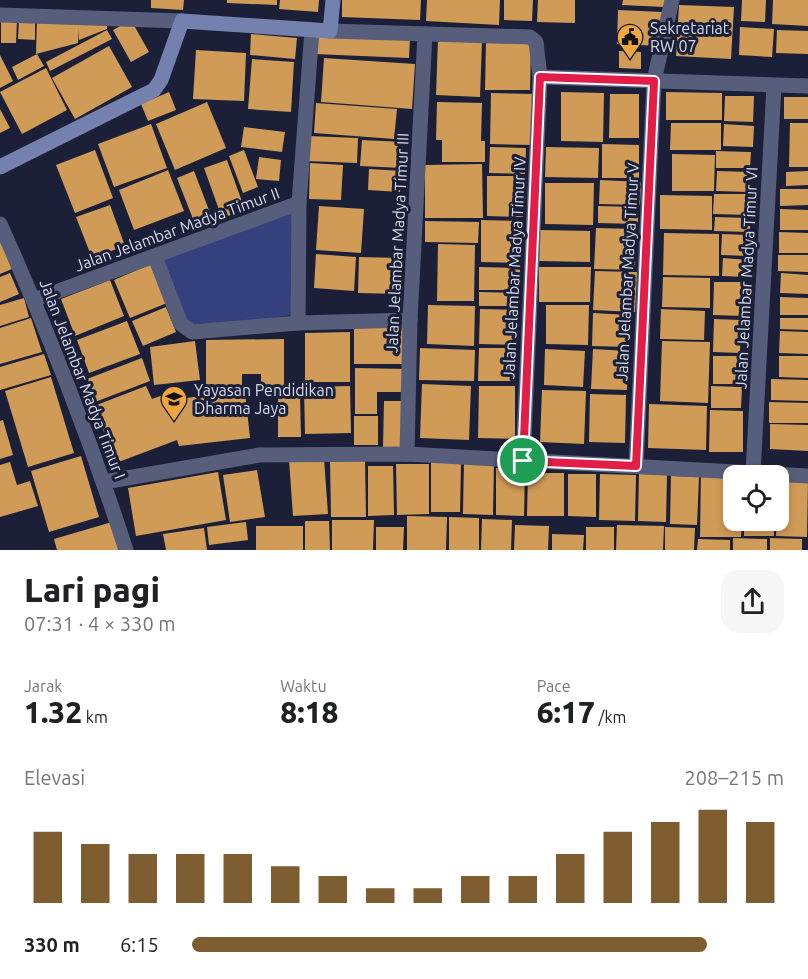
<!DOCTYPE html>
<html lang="id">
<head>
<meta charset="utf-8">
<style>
	:root { --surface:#fff; --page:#f6f6f6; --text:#202124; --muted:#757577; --accent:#7e5d30 }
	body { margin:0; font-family:Ubuntu,sans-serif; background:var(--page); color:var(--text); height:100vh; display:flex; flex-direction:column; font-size:22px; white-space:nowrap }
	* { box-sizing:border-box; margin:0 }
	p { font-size:20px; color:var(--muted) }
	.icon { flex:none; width:33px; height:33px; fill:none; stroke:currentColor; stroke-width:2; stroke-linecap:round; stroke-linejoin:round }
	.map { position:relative; height:550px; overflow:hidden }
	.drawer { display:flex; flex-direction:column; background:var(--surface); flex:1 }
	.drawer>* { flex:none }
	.buttons { position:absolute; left:723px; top:465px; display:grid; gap:12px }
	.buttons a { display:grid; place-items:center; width:66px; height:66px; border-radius:12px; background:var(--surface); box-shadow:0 3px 9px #0003; font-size:30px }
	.pin { position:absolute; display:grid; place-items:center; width:51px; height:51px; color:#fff; margin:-26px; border:3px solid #fff; border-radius:50%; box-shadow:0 2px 6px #0007 }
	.round { display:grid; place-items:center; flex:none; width:63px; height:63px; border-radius:18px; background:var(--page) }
	.summary { display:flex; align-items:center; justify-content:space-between; height:102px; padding:0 24px }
	h1 { font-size:33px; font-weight:800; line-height:45px }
	.metrics { display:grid; grid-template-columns:repeat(3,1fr); gap:9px; height:102px; padding:6px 24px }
	.metrics div { display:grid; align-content:center }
	.metrics b { font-size:30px; font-weight:800 }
	.metrics small { font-size:16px; font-weight:400 }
	.metrics p { font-size:16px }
	.chart { height:168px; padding:12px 24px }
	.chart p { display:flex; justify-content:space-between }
	.chart svg { width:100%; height:108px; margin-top:6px; stroke:var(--accent); stroke-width:6 }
	ul { padding:0 24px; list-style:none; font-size:20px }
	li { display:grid; grid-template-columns:96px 72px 1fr; align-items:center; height:45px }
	li i { height:15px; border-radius:8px; background:var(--accent) }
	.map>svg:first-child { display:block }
	.green { fill:#35407e }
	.building { fill:#d09b57 }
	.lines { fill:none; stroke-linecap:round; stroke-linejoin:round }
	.street { stroke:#565e7b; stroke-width:15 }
	.secondary { stroke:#7480ae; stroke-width:15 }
	.route-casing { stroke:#fff; stroke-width:12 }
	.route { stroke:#e11d48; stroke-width:8 }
	.labels { text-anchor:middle; stroke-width:6; stroke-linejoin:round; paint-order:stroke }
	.poi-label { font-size:16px; fill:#d7dbec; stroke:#1b2038; text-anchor:start }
	.street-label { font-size:16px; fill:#d7dbec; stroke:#1b2038 }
</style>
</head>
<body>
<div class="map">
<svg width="808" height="550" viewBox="0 0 808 550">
	<rect width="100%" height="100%" fill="#1b2038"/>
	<!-- green -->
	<polygon class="green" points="292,212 292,315 186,330 162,255"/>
	<!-- building -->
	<g class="building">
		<polygon points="151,0 184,0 183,10 151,8"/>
		<polygon points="227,0 277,0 277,5 227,3"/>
		<polygon points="280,0 319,0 318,12 279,9"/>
		<polygon points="342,0 421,0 420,20 342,17"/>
		<polygon points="427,0 500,0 499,25 426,21"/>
		<polygon points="504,0 533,0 532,21 504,20"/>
		<polygon points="538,0 575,0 575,23 537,22"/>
		<polygon points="623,0 665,0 664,7 622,5"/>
		<polygon points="742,0 766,0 765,22 741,21"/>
		<polygon points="773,0 808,0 808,26 772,24"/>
		<polygon points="679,5 734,7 731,59 676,56"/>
		<polygon points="618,10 662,12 660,46 617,44"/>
		<polygon points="37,16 107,19 107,29 79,40 79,29 78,43 36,54"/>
		<polygon points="1,18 17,19 16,43 1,43"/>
		<polygon points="19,18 35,19 35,40 18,39"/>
		<polygon points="131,20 149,52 131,62 113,30"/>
		<polygon points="740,27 774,29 772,57 739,55"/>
		<polygon points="107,30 112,39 50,71 46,62"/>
		<polygon points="777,30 808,31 808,54 776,53"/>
		<polygon points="315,33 410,37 409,58 314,54"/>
		<polygon points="251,34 297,38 295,59 250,55"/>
		<polygon points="438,39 482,41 480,97 436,95"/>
		<polygon points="486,41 531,42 530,90 485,90"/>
		<polygon points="109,46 132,87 75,119 52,78"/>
		<polygon points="196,50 246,53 244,101 193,99"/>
		<polygon points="619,51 641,52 641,69 619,68"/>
		<polygon points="37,54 44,66 18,80 12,67"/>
		<polygon points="0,55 13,81 0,88"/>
		<polygon points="324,58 415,64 412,109 321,102"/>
		<polygon points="252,59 294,62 291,112 248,109"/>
		<polygon points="46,68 67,110 22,134 0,92"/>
		<polygon points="169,92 176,110 148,121 141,104"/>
		<polygon points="561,92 604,93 603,142 561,141"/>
		<polygon points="666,92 722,93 722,120 666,120"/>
		<polygon points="491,93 534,94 533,145 490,144"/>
		<polygon points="610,94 639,94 639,138 609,138"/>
		<polygon points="725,96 754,96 753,122 724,121"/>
		<rect x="784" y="97" width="24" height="22"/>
		<polygon points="207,102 226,148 175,170 156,124"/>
		<polygon points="437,102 482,103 481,141 485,141 485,162 442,162 442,140 436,140"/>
		<polygon points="316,103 397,109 394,139 314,133"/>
		<polygon points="0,109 10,128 0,133"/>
		<polygon points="671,123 721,123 721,150 670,150"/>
		<polygon points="790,123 808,123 808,167 789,167"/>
		<polygon points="151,124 167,168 114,187 98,144"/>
		<polygon points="724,124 754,126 753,147 723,146"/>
		<polygon points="244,127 285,132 282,152 241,147"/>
		<polygon points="308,136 358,138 357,163 307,161"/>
		<polygon points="362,140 403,142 402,168 360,166"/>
		<polygon points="602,144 639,145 639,178 602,178"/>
		<polygon points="490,147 526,148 525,174 489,173"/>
		<polygon points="546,147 599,148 598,178 545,177"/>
		<polygon points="95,150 113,198 75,213 56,165"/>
		<polygon points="244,150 258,187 243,193 229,156"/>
		<polygon points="716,151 751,152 750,168 716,168"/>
		<polygon points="672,154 715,155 714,191 672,191"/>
		<polygon points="259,157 281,160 279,181 256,179"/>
		<polygon points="227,160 245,210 222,218 204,168"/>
		<polygon points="310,163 343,165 341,200 309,199"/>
		<polygon points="482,164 483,218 425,218 425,165"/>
		<polygon points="369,169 402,171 400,192 368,190"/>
		<polygon points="168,170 184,211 134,230 119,190"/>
		<polygon points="194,171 212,218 195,224 177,178"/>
		<polygon points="717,171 750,172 750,192 716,191"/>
		<polygon points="808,171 808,185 786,186 786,172"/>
		<polygon points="487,176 523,176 523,217 487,216"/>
		<polygon points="600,180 641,182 640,205 599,204"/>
		<polygon points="545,183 594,183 593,225 545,224"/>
		<polygon points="780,189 808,189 808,205 780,206"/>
		<polygon points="714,194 751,194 750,215 713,214"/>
		<polygon points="660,195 712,196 712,230 660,229"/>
		<polygon points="110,205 125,246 92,258 76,217"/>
		<polygon points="319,206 364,209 361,253 316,250"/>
		<polygon points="598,206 638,207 638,224 598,223"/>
		<polygon points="780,209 808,210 808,230 780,230"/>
		<polygon points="715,217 750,218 750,232 714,231"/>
		<polygon points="481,220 520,221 520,263 481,262"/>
		<polygon points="425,221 479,222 478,243 425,242"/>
		<polygon points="596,228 636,229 635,270 594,269"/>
		<polygon points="540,230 590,231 590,262 539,261"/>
		<polygon points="779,232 808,233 808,253 779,253"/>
		<polygon points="664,233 719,234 719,276 663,275"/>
		<polygon points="722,234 749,235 749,256 721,255"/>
		<polygon points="0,240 12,269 0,274"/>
		<polygon points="438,244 475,245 474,301 437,301"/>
		<polygon points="316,254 356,257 354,291 314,288"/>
		<polygon points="778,255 808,255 808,272 778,271"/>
		<polygon points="359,257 402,258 401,294 358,293"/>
		<polygon points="723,258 748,260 747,277 722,276"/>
		<polygon points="151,264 167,303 130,318 114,280"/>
		<polygon points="479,267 520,268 520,290 479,290"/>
		<polygon points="539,267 591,267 590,302 539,302"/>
		<polygon points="595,271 637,272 635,312 593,310"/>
		<polygon points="10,273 19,294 0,302 0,277"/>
		<polygon points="781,273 808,275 808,294 780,293"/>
		<polygon points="663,277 710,278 710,308 662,307"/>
		<polygon points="110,280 124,316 75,336 61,299"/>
		<polygon points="714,282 744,282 743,316 713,315"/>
		<polygon points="479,292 518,293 518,306 479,306"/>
		<polygon points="780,297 808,298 808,315 780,315"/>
		<polygon points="24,298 29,317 0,326 0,305"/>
		<polygon points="428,305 475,306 474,346 427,344"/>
		<polygon points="546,305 589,305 588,345 546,344"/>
		<polygon points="166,307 176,332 143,346 132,321"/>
		<polygon points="480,309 518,310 517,345 479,344"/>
		<polygon points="661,309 705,311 704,340 660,339"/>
		<polygon points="593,313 630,315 629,347 592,346"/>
		<polygon points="31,318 42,352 0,364 0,328"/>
		<polygon points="780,318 808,318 808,330 780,329"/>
		<polygon points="714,319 741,320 740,353 713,352"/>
		<polygon points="127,321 140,354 89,373 77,340"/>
		<rect x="354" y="324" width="52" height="40"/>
		<polygon points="780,331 808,332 808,354 779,353"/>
		<polygon points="350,332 350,382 305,382 305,333"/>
		<polygon points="284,339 284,391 261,391 261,374 242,374 242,391 206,392 206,340"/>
		<polygon points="195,341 200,380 154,385 150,347"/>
		<polygon points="662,341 710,342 708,403 660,401"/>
		<polygon points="420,348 475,350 474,381 419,380"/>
		<polygon points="479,348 512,348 513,381 478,381"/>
		<polygon points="545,349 585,351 583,387 544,385"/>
		<polygon points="593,349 628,351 627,390 591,389"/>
		<polygon points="44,354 51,375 0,390 0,367"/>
		<polygon points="713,356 741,356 740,384 713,384"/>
		<polygon points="779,356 808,356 808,378 779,377"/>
		<polygon points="142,358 150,381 95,402 87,379"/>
		<polygon points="355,368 407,369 407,392 377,392 377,414 355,414"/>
		<polygon points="51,377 74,453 28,467 5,391"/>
		<polygon points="771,379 808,380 808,401 771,400"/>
		<polygon points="422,384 471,386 469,440 420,438"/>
		<polygon points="146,386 152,399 182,388 186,398 245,391 250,438 179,446 177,440 116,463 94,406"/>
		<polygon points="350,386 351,433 305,434 304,387"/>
		<polygon points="479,386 515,386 515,439 478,438"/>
		<polygon points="711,386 742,387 741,408 711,408"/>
		<polygon points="542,390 586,391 584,444 540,442"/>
		<polygon points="590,394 626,395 625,443 589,442"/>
		<polygon points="300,396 301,437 278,437 278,397"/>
		<polygon points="384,401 404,401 404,447 383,447"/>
		<polygon points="769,402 808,403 808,423 769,423"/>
		<polygon points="649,404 707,406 706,450 648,448"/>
		<polygon points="710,410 743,411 743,452 709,452"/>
		<rect x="354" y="416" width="24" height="29"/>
		<polygon points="3,420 13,455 0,459 0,421"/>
		<polygon points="770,424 808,425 808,451 770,449"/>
		<polygon points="81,456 99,517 49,532 31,471"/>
		<polygon points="324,458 328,514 293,516 289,460"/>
		<polygon points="330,459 365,459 366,517 331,517"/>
		<polygon points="10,462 17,485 30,481 38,506 0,517 0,465"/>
		<polygon points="431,462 461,462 460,512 431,512"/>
		<polygon points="464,462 494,463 493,515 463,514"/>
		<polygon points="396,464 429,464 429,514 397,515"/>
		<polygon points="368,466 393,466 394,515 368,516"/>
		<polygon points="496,468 525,469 524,516 496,515"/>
		<polygon points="257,470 265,517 230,522 223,475"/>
		<polygon points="218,472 226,520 136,536 128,488"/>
		<polygon points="701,472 734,476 734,520 742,520 741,537 700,537"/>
		<polygon points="528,473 564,473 564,516 527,516"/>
		<polygon points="568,474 596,474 596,517 568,516"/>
		<polygon points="600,474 636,475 635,521 599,520"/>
		<polygon points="639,474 667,475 666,522 638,521"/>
		<polygon points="671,476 699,477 697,525 670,524"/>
		<polygon points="778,479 808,480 807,537 776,536"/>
		<polygon points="407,516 447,517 446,550 407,550"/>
		<polygon points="449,517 479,518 479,550 449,550"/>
		<polygon points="482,519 512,520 511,550 481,550"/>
		<polygon points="332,520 374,520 373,550 332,550"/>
		<rect x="744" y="520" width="30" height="16"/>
		<polygon points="305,521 329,521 330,550 305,550"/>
		<polygon points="112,522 120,550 57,550 54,539"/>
		<polygon points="246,522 248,540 209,545 207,527"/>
		<polygon points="515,525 549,526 548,550 514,550"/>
		<polygon points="617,525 664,526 663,550 616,550"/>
		<rect x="256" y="526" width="47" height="24"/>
		<polygon points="376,527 404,527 403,550 376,550"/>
		<rect x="586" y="527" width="28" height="23"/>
		<polygon points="665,527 695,528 694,550 665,550"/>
		<polygon points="204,528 207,550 166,550 163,534"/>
		<polygon points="552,534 584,535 583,550 552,550"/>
		<polygon points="733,538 767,539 767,550 733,550"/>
		<polygon points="770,538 802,539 802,550 770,550"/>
		<polygon points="698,539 730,540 730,550 697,550"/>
	</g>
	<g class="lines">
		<!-- street -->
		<g class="street">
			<polyline points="0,15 182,21"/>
			<polyline points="330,31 530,37 536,42 540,77 808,86"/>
			<path d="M0 224C48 330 90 439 126 550"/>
			<polyline points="155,257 181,324 192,332 298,323 410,320"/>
			<polyline points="34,300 299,203"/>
			<polyline points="298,323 299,203 312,30"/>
			<polyline points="407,454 410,320 425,34"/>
			<polyline points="523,461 540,77"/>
			<polyline points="636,466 654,81 672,0"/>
			<polyline points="753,473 774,86"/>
			<polyline points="104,482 259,455 407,454 808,476"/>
		</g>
		<!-- secondary -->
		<polyline class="secondary" points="0,167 154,90 161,80 182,21 330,31 333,0"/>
	</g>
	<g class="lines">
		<!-- route casing -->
		<g class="route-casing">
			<polygon id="route" points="540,77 654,81 636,466 523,461"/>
		</g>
		<!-- route -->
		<use href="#route" class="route"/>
	</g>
	<!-- icons -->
	<defs>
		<g id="civic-pin" transform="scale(1.35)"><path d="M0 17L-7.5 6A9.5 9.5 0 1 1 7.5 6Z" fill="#f0a63e" stroke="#1b2038"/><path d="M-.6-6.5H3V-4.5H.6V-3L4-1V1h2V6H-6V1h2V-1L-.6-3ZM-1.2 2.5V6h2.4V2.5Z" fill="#111"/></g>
		<g id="school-pin" transform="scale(1.35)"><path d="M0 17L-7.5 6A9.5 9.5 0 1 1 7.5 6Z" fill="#f0a63e" stroke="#1b2038"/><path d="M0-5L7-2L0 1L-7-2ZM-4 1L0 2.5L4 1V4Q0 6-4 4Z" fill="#111"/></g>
	</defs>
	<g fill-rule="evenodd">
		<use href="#civic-pin" x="630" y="37"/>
		<use href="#school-pin" x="174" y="399"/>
	</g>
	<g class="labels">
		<!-- poi labels -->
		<g class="poi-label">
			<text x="650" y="34">Sekretariat<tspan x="650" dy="18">RW 07</tspan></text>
			<text x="194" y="396">Yayasan Pendidikan<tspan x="194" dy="18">Dharma Jaya</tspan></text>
		</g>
		<!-- street labels -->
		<g class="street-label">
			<text transform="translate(177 229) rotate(-20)" y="6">Jalan Jelambar Madya Timur II</text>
			<text transform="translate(397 243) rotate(-87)" y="6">Jalan Jelambar Madya Timur III</text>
			<text transform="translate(514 268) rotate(-87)" y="6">Jalan Jelambar Madya Timur IV</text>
			<text transform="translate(627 272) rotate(-87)" y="6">Jalan Jelambar Madya Timur V</text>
			<text transform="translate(746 278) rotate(-87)" y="6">Jalan Jelambar Madya Timur VI</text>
			<text transform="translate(83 379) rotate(69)" y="6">Jalan Jelambar Madya Timur I</text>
		</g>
	</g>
</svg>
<div class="buttons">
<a><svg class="icon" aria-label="locate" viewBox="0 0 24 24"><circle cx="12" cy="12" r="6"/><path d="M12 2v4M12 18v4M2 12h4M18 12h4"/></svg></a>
</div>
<div class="pin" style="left:523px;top:461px;background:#1e9e55"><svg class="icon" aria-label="arrive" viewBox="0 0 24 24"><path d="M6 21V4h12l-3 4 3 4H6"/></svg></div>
</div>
<section class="drawer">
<div class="summary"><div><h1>Lari pagi</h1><p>07:31 · 4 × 330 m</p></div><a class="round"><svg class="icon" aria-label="share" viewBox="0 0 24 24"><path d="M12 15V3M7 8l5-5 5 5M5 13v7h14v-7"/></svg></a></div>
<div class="metrics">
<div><p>Jarak</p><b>1.32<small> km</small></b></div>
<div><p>Waktu</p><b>8:18</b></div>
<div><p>Pace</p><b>6:17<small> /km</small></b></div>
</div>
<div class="chart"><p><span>Elevasi</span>208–215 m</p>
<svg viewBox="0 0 160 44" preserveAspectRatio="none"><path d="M5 44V15M15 44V20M25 44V24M35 44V24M45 44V24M55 44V29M65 44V33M75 44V38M85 44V38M95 44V33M105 44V33M115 44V24M125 44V15M135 44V11M145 44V6M155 44V11"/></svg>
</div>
<ul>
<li><b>330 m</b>6:15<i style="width:87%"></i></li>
</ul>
</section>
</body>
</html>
